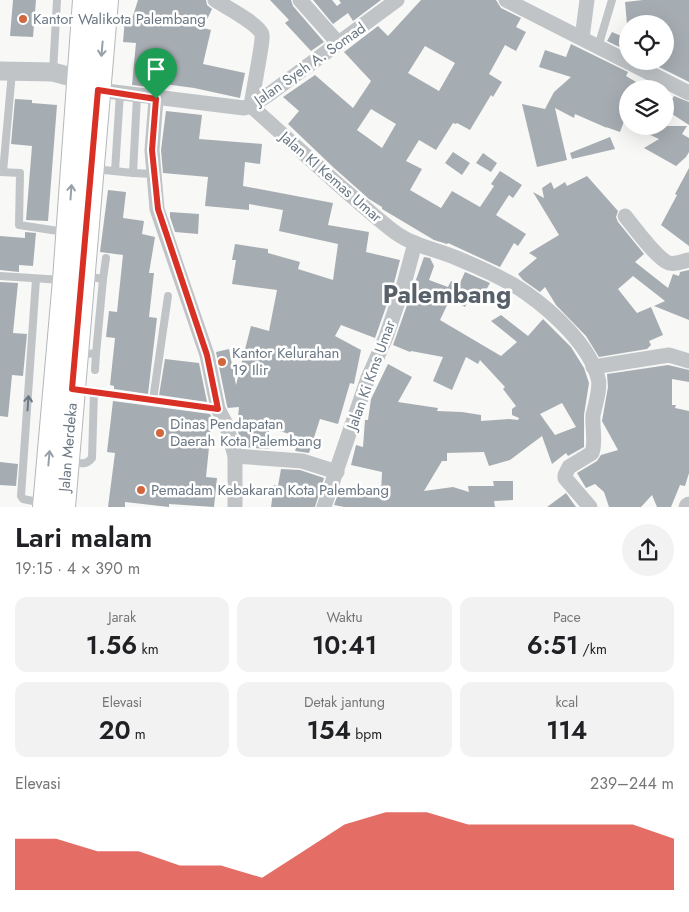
<!DOCTYPE html>
<html lang="id">
<head>
<meta charset="utf-8">
<style>
	:root { --surface:#fff; --page:#f2f2f2; --text:#202124; --muted:#757577; --accent:#d93025 }
	body { margin:0; font-family:Jost,sans-serif; background:var(--page); color:var(--text); height:100vh; display:flex; flex-direction:column; font-size:19px; white-space:nowrap }
	* { box-sizing:border-box; margin:0 }
	p { font-size:16px; color:var(--muted) }
	.icon { flex:none; width:28px; height:28px; fill:none; stroke:currentColor; stroke-width:2; stroke-linecap:round; stroke-linejoin:round }
	.map { position:relative; height:507px; overflow:hidden }
	.side { display:flex; flex-direction:column; background:var(--surface); flex:1 }
	.side>* { flex:none }
	.tools { position:absolute; left:619px; top:15px; display:grid; gap:10px }
	.tools a { display:grid; place-items:center; width:55px; height:55px; border-radius:50%; background:var(--surface); box-shadow:0 5px 20px #0002; font-size:25px }
	.pin { position:absolute; display:grid; place-items:center; width:42px; height:42px; color:#fff; margin:-51px -21px; border-radius:50% 50% 50% 0; rotate:-45deg; box-shadow:0 0 5px #0007 }
	.pin .icon { rotate:45deg }
	.round { display:grid; place-items:center; flex:none; width:52px; height:52px; border-radius:26px; background:var(--page) }
	.headline { display:flex; align-items:center; justify-content:space-between; height:85px; padding:0 15px }
	h1 { font-size:28px; font-weight:600; line-height:38px }
	.figures { display:grid; grid-template-columns:repeat(3,1fr); gap:8px; height:85px; padding:5px 15px }
	.figures div { display:grid; align-content:center; border-radius:12px; background:var(--page); text-align:center }
	.figures b { font-size:25px; font-weight:600 }
	.figures small { font-size:14px; font-weight:400 }
	.figures p { font-size:14px }
	.chart { height:140px; padding:10px 15px }
	.chart p { display:flex; justify-content:space-between }
	.chart svg { width:100%; height:90px; margin-top:5px; fill:var(--accent); opacity:.7 }
	.map>svg:first-child { display:block }
	.building { fill:#a6adb2; fill-rule:evenodd }
	.lines { fill:none; stroke-linecap:round; stroke-linejoin:round }
	.primary-casing { stroke:#b4b8bb; stroke-width:26 }
	.service { stroke:#c0c4c7; stroke-width:8 }
	.minor { stroke:#c0c4c7; stroke-width:15 }
	.tertiary { stroke:#c0c4c7; stroke-width:19 }
	.primary { stroke:#fff; stroke-width:24 }
	.oneway { stroke:#97a0a9 }
	.oneway2 { stroke:#6b7884 }
	.route-casing { stroke:#fff; stroke-width:10 }
	.route { stroke:#d93025; stroke-width:6 }
	.poi-dot { fill:#d2663d; stroke:#fff; stroke-width:2 }
	.labels { text-anchor:middle; stroke-width:5; stroke-linejoin:round; paint-order:stroke }
	.poi-label { font-size:15px; fill:#6b7884; stroke:#fff; text-anchor:start }
	.street-label { font-size:15px; fill:#6b7884; stroke:#fff }
	.town-label { font-size:25px; font-weight:bold; fill:#58616a; stroke:#fff }
</style>
</head>
<body>
<div class="map">
<svg width="689" height="507" viewBox="0 0 689 507">
	<rect width="100%" height="100%" fill="#f8f8f6"/>
	<!-- building -->
	<g class="building">
		<polygon points="13,0 36,0 33,37 10,36"/>
		<polygon points="138,0 206,0 207,5 212,9 203,28 211,30 203,64 245,73 240,98 194,88 157,83 157,88 132,85 136,43 123,42 125,18 132,19"/>
		<polygon points="270,0 291,0 293,6 324,42 311,51 285,23 289,20"/>
		<polygon points="313,0 332,0 337,6 341,3 339,0 381,0 353,21 348,13 333,24"/>
		<path d="M421 0H496L501 8 521 18 516 27 526 32 516 51 505 45 489 74 502 82 493 97 491 95 470 130 457 123 456 124 453 123 436 150 419 140 406 161 422 169 410 190 441 208 452 191 480 207 494 186 491 184 500 171 522 185 513 198 509 195 496 215 526 234 518 246 514 243 500 267 448 243 447 244 434 240 382 209V207L369 199 333 167 288 124 299 111 283 97 315 75 353 108 371 81 344 52 378 26 388 36ZM425 46 455 63 439 91 408 73ZM371 109 396 124 382 148 357 130Z"/>
		<polygon points="643,0 689,0 689,82 647,61 665,61 665,24 627,24 625,2"/>
		<polygon points="612,32 628,39 628,51 607,41"/>
		<polygon points="571,44 628,72 626,76 648,89 628,89 628,111 620,132 606,127 607,128 575,114 574,118 555,108 567,160 537,167 522,104 545,109 554,92 571,77 539,67 545,50 566,57"/>
		<polygon points="674,96 689,102 689,125 666,110"/>
		<polygon points="15,99 32,100 32,103 57,105 48,221 26,220 32,146 11,144"/>
		<polygon points="166,111 202,115 199,139 262,144 260,164 245,162 243,186 333,203 328,225 369,232 366,252 400,260 393,287 375,338 341,325 335,336 361,350 354,384 350,383 338,424 320,419 309,453 295,451 300,437 269,428 269,449 242,447 237,427 239,407 228,408 227,406 216,352 229,349 236,385 251,326 269,331 277,290 232,284 236,260 232,260 235,244 268,249 268,253 300,262 298,269 333,280 338,244 279,231 283,210 249,204 249,210 205,206 208,177 163,173 161,150"/>
		<polygon points="631,126 687,126 682,134 689,138 689,152 686,157 676,166 644,148 659,139"/>
		<polygon points="610,137 615,149 572,159 570,153"/>
		<polygon points="453,152 470,163 462,175 445,163"/>
		<polygon points="483,153 497,163 491,172 476,163"/>
		<polygon points="689,168 689,246 661,225 677,195 675,194"/>
		<polygon points="587,176 618,211 616,217 618,222 644,254 635,262 668,288 673,274 679,276 680,272 689,270 689,320 654,306 665,301 633,276 618,289 637,313 651,307 663,335 649,341 651,345 647,349 599,357 586,336 556,305 545,287 540,292 523,280 518,274 537,258 529,253 559,235 533,192 544,198 542,188 551,182 554,189 565,182 567,186"/>
		<polygon points="108,190 126,192 123,218 144,221 142,234 155,237 149,273 154,273 149,317 157,318 148,394 114,389 114,386 110,385 115,338 106,337 109,311 117,312 123,255 100,252"/>
		<polygon points="170,212 199,214 198,234 175,232 170,217"/>
		<polygon points="25,232 36,233 33,266 19,265 19,272 0,270 0,236 25,238"/>
		<path d="M424 257 430 258 434 266 429 280 448 287 451 281 459 285 465 272 490 283 478 304 469 299 465 307 450 299 440 320 501 356 517 342 491 321 501 315 528 336 543 319 571 347 584 368 589 383 584 415V447L568 456 566 453 552 464 542 436 510 460 489 466 484 452 447 453V461H442L424 491 453 487 469 492 468 486H494L493 481H513V500L494 501 495 507H344L334 505 341 486 381 494 382 472 351 465 356 445 363 447 365 420H368L371 399 388 364 412 377 398 402 438 408 437 411 462 412 481 415V421L509 419 518 420 519 418 512 415V409L516 406 503 389 505 387 480 360 478 364 466 357 452 390 433 381 443 357 411 351 410 352 393 345ZM562 403 576 427 555 435 540 414Z"/>
		<polygon points="0,282 18,283 13,333 27,334 23,376 12,375 8,417 0,416"/>
		<polygon points="165,359 199,363 207,402 159,395"/>
		<polygon points="668,365 689,370 689,382 672,379 672,405 676,405 675,408 689,411 689,473 685,486 680,485 671,507 657,507 652,495 641,507 609,507 604,492 595,484 586,488 577,473 597,461 601,455 618,450 602,421 608,387 607,374"/>
		<polygon points="113,401 210,414 212,418 206,477 217,478 214,507 169,504 169,507 125,502 125,507 108,507 115,453 107,452"/>
		<polygon points="0,462 18,464 16,486 0,485"/>
		<polygon points="281,469 300,470 324,478 315,507 271,507 274,485 278,486"/>
		<polygon points="566,493 576,507 547,507"/>
	</g>
	<g class="lines">
		<!-- primary casing -->
		<g class="primary-casing">
			<g id="primary">
				<polyline points="45,507 65,280 85,0"/>
				<path id="s1" d="M63 507 106 0"/>
			</g>
		</g>
		<!-- service -->
		<g class="service">
			<polyline points="598,47 612,0"/>
			<polyline points="53,72 57,0"/>
			<polyline points="94,169 133,173 137,96"/>
			<polyline points="115,171 120,93"/>
			<polyline points="0,172 20,173 19,225 65,232"/>
			<polyline points="3,172 12,72"/>
			<polyline points="133,173 154,174"/>
			<polyline points="0,276 63,280"/>
			<polyline points="36,279 21,496 23,499 43,503"/>
			<polyline points="103,279 106,258"/>
			<polyline points="80,353 96,354 103,279 85,276"/>
			<polyline points="95,370 96,354"/>
			<polyline points="76,390 218,409"/>
			<polyline points="153,400 168,296"/>
			<path d="M71 462C79 463 86 466 92 458L94 392"/>
		</g>
		<!-- minor -->
		<g class="minor">
			<path d="M215 0C226 7 257 23 262 34 264 37 252 97 251 106"/>
			<polyline points="300,0 339,44"/>
			<polyline points="506,0 689,93"/>
			<polyline points="582,38 587,0"/>
			<polyline points="98,90 244,108 251,106 268,95 397,0"/>
			<polyline points="156,99 152,150 157,209 207,355 218,409 226,424 235,456 235,507"/>
			<path d="M251 106C281 133 311 160 341 187 359 202 377 219 396 233 414 246 438 250 459 259 481 268 506 279 526 293 553 312 589 345 598 378 601 387 595 406 593 415 592 428 596 441 592 453L569 467 565 475V478L590 507"/>
			<path d="M625 216C633 226 658 260 669 263 675 265 683 261 689 260"/>
			<polyline points="593,367 669,355 689,361"/>
			<polyline points="235,456 302,461 337,472"/>
			<polyline points="324,507 368,378 386,337 404,284 415,243"/>
		</g>
		<!-- tertiary -->
		<g class="tertiary">
			<polyline points="0,71 53,72 79,79"/>
			<polyline points="688,507 689,506"/>
		</g>
		<!-- primary -->
		<use href="#primary" class="primary"/>
	</g>
	<!-- one-way arrows -->
	<defs><path id="oneway-shaft" d="M-6 0H5M1.5-3L5.5 0L1.5 3" fill="none" stroke-width="1.6" stroke-linecap="round" stroke-linejoin="round" transform="scale(1.25)"/></defs>
	<g class="oneway">
		<use href="#oneway-shaft" transform="translate(102 49) rotate(95)"/>
		<use href="#oneway-shaft" transform="translate(71 192) rotate(-86)"/>
		<use href="#oneway-shaft" transform="translate(49 458) rotate(-85)"/>
	</g>
	<use class="oneway2" href="#oneway-shaft" transform="translate(28 403) rotate(-86)"/>
	<g class="lines">
		<!-- route casing -->
		<g class="route-casing">
			<polygon id="route" points="98,90 156,99 152,150 158,209 207,355 218,409 72,389"/>
		</g>
		<!-- route -->
		<use href="#route" class="route"/>
	</g>
	<!-- markers -->
	<g class="poi-dot">
		<circle cx="23" cy="19" r="5"/>
		<circle cx="222" cy="362" r="5"/>
		<circle cx="160" cy="433" r="5"/>
		<circle cx="141" cy="490" r="5"/>
	</g>
	<g class="labels">
		<!-- poi labels -->
		<g class="poi-label">
			<text x="33" y="24">Kantor Walikota Palembang</text>
			<text x="232" y="358">Kantor Kelurahan<tspan x="232" dy="17">19 Ilir</tspan></text>
			<text x="170" y="429">Dinas Pendapatan<tspan x="170" dy="17">Daerah Kota Palembang</tspan></text>
			<text x="151" y="495">Pemadam Kebakaran Kota Palembang</text>
		</g>
		<!-- street labels -->
		<g class="street-label">
			<text transform="translate(310 64) rotate(-35)" y="5">Jalan Syeh A. Somad</text>
			<text transform="translate(331 177) rotate(41)" y="5">Jalan KI Kemas Umar</text>
			<text transform="translate(371 375) rotate(-70)" y="5">Jalan Ki Kms Umar</text>
			<text dy="5" stroke="none"><textPath href="#s1" startOffset="60">Jalan Merdeka</textPath></text>
		</g>
		<!-- town labels -->
		<g class="town-label">
			<text x="447" y="303">Palembang</text>
		</g>
	</g>
</svg>
<div class="tools">
<a><svg class="icon" aria-label="locate" viewBox="0 0 24 24"><circle cx="12" cy="12" r="6"/><path d="M12 2v4M12 18v4M2 12h4M18 12h4"/></svg></a>
<a><svg class="icon" aria-label="layers" viewBox="0 0 24 24"><path d="M12 4l9 5-9 5-9-5zM3 14l9 5 9-5"/></svg></a>
</div>
<div class="pin" style="left:156px;top:99px;background:#1e9e55"><svg class="icon" aria-label="arrive" viewBox="0 0 24 24"><path d="M6 21V4h12l-3 4 3 4H6"/></svg></div>
</div>
<section class="side">
<div class="headline"><div><h1>Lari malam</h1><p>19:15 · 4 × 390 m</p></div><a class="round"><svg class="icon" aria-label="share" viewBox="0 0 24 24"><path d="M12 15V3M7 8l5-5 5 5M5 13v7h14v-7"/></svg></a></div>
<div class="figures">
<div><p>Jarak</p><b>1.56<small> km</small></b></div>
<div><p>Waktu</p><b>10:41</b></div>
<div><p>Pace</p><b>6:51<small> /km</small></b></div>
</div>
<div class="figures">
<div><p>Elevasi</p><b>20<small> m</small></b></div>
<div><p>Detak jantung</p><b>154<small> bpm</small></b></div>
<div><p>kcal</p><b>114</b></div>
</div>
<div class="chart"><p><span>Elevasi</span>239–244 m</p>
<svg viewBox="0 0 160 44" preserveAspectRatio="none"><path d="M0 44V19L10 19L20 25L30 25L40 32L50 32L60 38L70 25L80 12L90 6L100 6L110 12L120 12L130 12L140 12L150 12L160 19V44z"/></svg>
</div>
</section>
</body>
</html>
